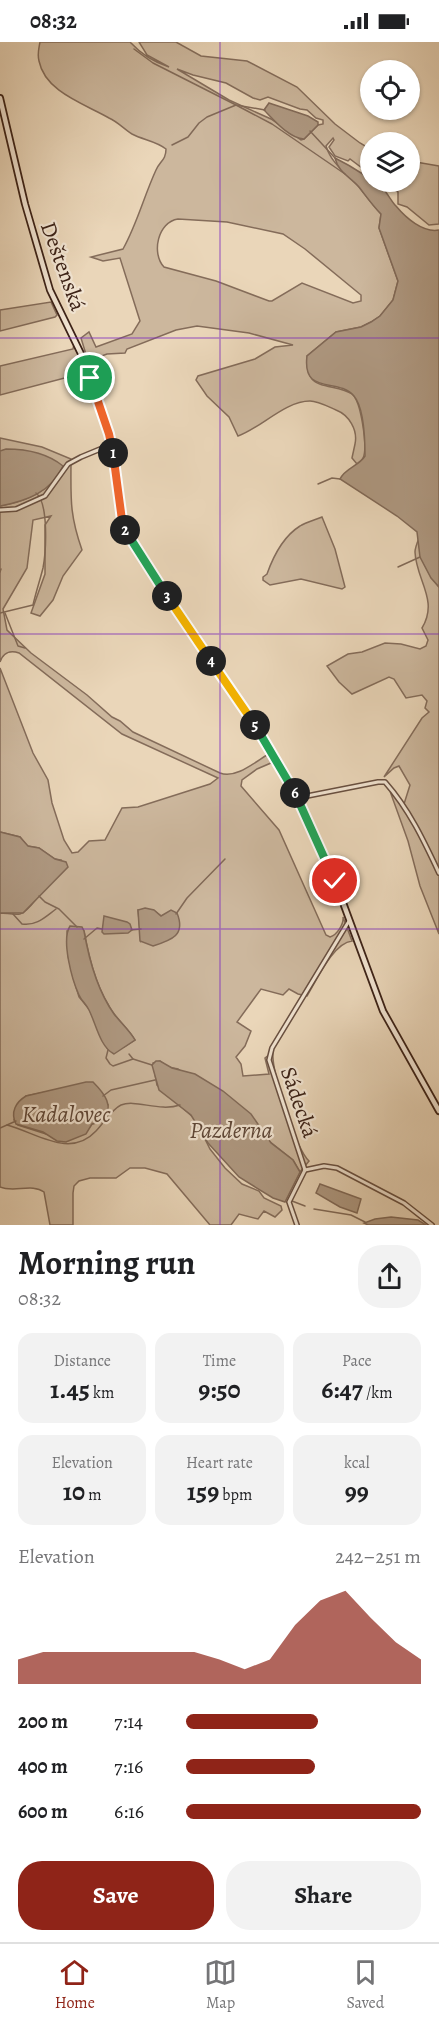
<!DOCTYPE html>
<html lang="en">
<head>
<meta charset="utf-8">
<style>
	:root { --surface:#fff; --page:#f2f2f2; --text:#202124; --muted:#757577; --line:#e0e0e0; --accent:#8f2418 }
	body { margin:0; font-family:Alegreya,serif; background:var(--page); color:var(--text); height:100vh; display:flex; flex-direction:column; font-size:22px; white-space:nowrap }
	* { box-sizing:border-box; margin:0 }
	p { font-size:20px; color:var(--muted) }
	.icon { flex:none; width:33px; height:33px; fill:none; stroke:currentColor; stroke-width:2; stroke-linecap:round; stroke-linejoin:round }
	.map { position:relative; height:1183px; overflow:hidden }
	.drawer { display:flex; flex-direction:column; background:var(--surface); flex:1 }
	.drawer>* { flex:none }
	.fabs { position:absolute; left:360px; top:18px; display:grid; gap:12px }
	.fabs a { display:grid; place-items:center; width:60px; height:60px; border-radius:50%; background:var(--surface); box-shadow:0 2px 4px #0004; font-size:30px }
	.pin { position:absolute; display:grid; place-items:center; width:51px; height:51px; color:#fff; margin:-26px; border:3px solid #fff; border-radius:50%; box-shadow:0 2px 6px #0007 }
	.km { position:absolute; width:30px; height:30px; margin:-15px; border-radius:50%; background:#222; color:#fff; font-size:16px; line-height:30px; text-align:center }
	.round { display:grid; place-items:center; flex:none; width:63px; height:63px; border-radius:24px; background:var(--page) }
	.overview { display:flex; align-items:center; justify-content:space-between; height:102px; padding:0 18px }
	h1 { font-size:33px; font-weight:700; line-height:45px }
	.stats { display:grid; grid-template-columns:repeat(3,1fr); gap:9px; height:102px; padding:6px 18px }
	.stats div { display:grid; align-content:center; border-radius:15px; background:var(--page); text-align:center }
	.stats b { font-size:26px; font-weight:700 }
	.stats small { font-size:16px; font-weight:400 }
	.stats p { font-size:16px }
	.chart { height:168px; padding:12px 18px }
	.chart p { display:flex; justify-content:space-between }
	.chart svg { width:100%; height:108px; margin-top:6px; fill:var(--accent); opacity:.7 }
	.action { display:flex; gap:12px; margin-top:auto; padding:12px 18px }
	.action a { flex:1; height:69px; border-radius:24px; background:var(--accent); color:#fff; font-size:24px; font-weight:700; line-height:69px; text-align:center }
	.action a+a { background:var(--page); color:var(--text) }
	ul { padding:0 18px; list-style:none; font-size:20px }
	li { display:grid; grid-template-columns:96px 72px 1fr; align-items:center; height:45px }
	li i { height:15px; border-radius:8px; background:var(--accent) }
	.status { display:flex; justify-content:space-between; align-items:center; height:42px; padding:0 30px; background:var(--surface); direction:ltr }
	.status svg { height:16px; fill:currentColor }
	.menu { display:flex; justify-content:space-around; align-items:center; height:84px; border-top:2px solid var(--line); background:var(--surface); font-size:16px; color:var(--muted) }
	.menu a { display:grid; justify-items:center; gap:3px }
	.menu .active { color:var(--accent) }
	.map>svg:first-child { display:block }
	.green { fill:#ccb79d; stroke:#846c5a; stroke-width:1.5; fill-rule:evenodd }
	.water { fill:#af9982; stroke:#816957; stroke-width:1.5 }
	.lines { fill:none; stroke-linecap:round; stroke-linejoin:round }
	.stream { stroke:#816957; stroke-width:1.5 }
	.minor-casing { stroke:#684f40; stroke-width:6 }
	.secondary-casing { stroke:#3c2217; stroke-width:8 }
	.minor { stroke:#f1e4d2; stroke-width:3 }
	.secondary { stroke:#f1e4d2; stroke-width:4.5 }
	.split-1-casing { stroke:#fff; stroke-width:12 }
	.split-2-casing { stroke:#fff; stroke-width:12 }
	.split-3-casing { stroke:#fff; stroke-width:12 }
	.split-4-casing { stroke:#fff; stroke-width:12 }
	.split-5-casing { stroke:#fff; stroke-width:12 }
	.split-6-casing { stroke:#fff; stroke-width:12 }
	.split-7-casing { stroke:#fff; stroke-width:12 }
	.split-8-casing { stroke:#fff; stroke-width:12 }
	.split-1 { stroke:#f0652b; stroke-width:8 }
	.split-2 { stroke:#f0652b; stroke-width:8 }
	.split-3 { stroke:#22a559; stroke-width:8 }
	.split-4 { stroke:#f5b400; stroke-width:8 }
	.split-5 { stroke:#f5b400; stroke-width:8 }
	.split-6 { stroke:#22a559; stroke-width:8 }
	.split-7 { stroke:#22a559; stroke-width:8 }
	.split-8 { stroke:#f5b400; stroke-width:8 }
	.grid { fill:none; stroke:#7b2cbf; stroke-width:1.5; stroke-opacity:0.55 }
	.labels { text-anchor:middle; stroke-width:4.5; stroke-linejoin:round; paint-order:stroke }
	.street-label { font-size:22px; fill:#3c2217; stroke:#f1e4d2 }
	.water-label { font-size:24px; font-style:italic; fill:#5e4637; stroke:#f1e4d2 }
</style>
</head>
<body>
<div class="status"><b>08:32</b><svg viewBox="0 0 49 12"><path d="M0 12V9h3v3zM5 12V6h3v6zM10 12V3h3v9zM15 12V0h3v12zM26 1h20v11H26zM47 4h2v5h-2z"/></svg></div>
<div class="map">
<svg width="439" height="1183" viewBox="0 0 439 1183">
	<rect width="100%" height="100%" fill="#ead6b9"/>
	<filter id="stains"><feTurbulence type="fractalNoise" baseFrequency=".00333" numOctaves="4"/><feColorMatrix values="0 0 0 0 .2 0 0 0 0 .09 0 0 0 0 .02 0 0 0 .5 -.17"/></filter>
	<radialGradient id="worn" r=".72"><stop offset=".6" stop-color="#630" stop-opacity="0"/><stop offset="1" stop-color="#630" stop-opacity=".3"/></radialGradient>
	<!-- green -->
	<g class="green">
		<path d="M40 0H130C141 12 153 20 169 25L147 13 139 0H176L201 14 247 19 297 45 335 82 360 101 370 107V132L350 117 348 119 335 114 329 105 334 98 333 96 326 104C332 123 347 131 359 145 366 154 373 164 381 172L379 186 398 239 393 258 380 274 371 280 361 285 336 290 307 314C308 321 307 332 312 337 319 346 341 344 352 352 361 359 368 406 363 416 362 420 360 420 357 422L352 416C353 411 354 407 355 402 358 388 349 373 336 368 329 365 318 359 310 359 285 359 261 386 238 394L229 375 207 354 196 338 198 334 255 317 275 305 293 303 249 291 197 284 176 288 127 307 125 311 107 312 88 319 81 296 89 290 96 305 132 292 140 279 120 216 103 219 91 215 123 207C137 182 144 154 156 128 160 119 166 118 166 107 156 99 143 98 132 92 124 87 118 80 109 76 85 62 45 50 39 19 37 12 39 6 40 0ZM177 27 193 33 226 41 253 56 260 58 268 55 300 67 307 68 316 76 323 78V82L318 83 304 97 301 98 271 77 229 58ZM178 177 227 180 283 192 305 207 361 253V259L353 261 302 241 272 259H269L216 239 164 225C151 211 158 180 178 177Z"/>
		<polygon points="410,119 439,124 439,182 429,183 407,165 398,162 398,150 393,147 391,148 382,140 410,140"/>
		<polygon points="51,260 57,273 55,275 0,289 0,268"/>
		<polygon points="74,302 86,330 85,336 80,333 76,333 0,353 0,324 73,307"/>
		<path d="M0 396 42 405 71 417C71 455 69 471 82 508L63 534 53 558 40 574 31 571 45 532V483L51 474 33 478 27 526 3 567 7 588 31 611 87 653 112 675 120 679 133 690 220 731C235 737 254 721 267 713L265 707 274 724 271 721 257 727 242 738 241 744 279 788 326 893 330 895C337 893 344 882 343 875L352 899C333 901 317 938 307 954L298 952 289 947 283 953 261 947 237 980 251 989 245 1004 236 1015 241 1022 243 1034 269 1032 265 1016 273 1010C271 1028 296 1107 309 1119L300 1130 293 1118 178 1027 168 1025 160 1019 153 1021 157 1043 195 1077 210 1107 225 1126 242 1142 259 1149 264 1156 281 1164 282 1168 275 1175 264 1169 258 1177 239 1172 231 1183H210L167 1132 145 1126H130L116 1136H90L79 1139 74 1144 73 1151V1183H50L44 1150C32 1141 14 1151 0 1145V871C6 871 14 873 20 872 33 868 54 830 61 818L55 817 39 806 27 804 20 795 0 790V626L33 711 48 738 52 761 64 798 72 811 78 810 89 799 105 798 122 766 138 765 210 742 218 736 122 692 19 611C10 608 3 611 0 620V464C24 460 43 452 58 433 36 413 31 404 0 409ZM138 868H153L161 874 141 899ZM67 889H84C89 915 95 941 109 964 116 977 128 986 135 998L124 1005 107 1006 89 967 79 955 73 935 68 914ZM96 1044 108 1063 104 1079 92 1082 87 1088 46 1092 18 1083 14 1078 26 1054 56 1048Z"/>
		<path d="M322 475 335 507 345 545 342 547 301 537 270 543 263 538V535L267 532C273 515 284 494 300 484 306 480 315 478 322 475Z"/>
		<path d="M419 496C418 513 429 533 439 545V892L420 844 408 799 391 752 404 762 410 743 399 724 394 726 384 735 422 676 429 670 425 666 427 659 422 653 406 656 394 637 389 635 352 652 339 640 327 624 348 612 362 610 385 601 401 602 420 607 426 604 428 598 422 586C439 558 416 538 415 510 415 506 417 501 419 496Z"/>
	</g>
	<!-- water -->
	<g class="water">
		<path d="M269 61 308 74 318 80V83L304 97C289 96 274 78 264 68Z"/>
		<path d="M335 116C353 125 370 136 385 149 389 154 392 160 396 164 406 176 423 191 439 188V545L431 536 420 515 417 490 397 474 340 437C345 426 359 424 365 414 365 398 364 366 354 354 338 335 302 354 307 314L336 290 361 285 371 280 380 274 393 258 398 239 379 186 381 172C373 164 366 154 359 145 350 135 338 130 335 116Z"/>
		<path d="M6 407C26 407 47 411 63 424 52 450 26 459 0 464V409Z"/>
		<polygon points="0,790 20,795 28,804 39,806 55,817 66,820 68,825 23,871 0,871"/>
		<path d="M145 866 154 868 161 874 171 868 177 871C186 893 172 898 153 904L140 899 138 868Z"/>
		<polygon points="104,874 127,880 130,882 132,888 128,891 104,892 102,890"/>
		<path d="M70 884 82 885 84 889C89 918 97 948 114 972 121 981 130 989 135 998L114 1012C100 1005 96 982 89 968 86 962 81 958 79 953 72 938 61 898 70 884Z"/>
		<polygon points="156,1019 160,1019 172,1026 195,1032 223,1049 251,1072 271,1101 293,1118 300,1130 285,1160 273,1156 239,1135 208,1101 191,1073 159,1048 152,1023"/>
		<path d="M86 1040H93C105 1052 114 1064 104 1079L92 1082 86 1092 66 1100 57 1099 43 1090 16 1082C10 1070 16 1060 26 1054Z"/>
		<polygon points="320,1142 361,1157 357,1171 340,1165 316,1151"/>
		<polygon points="391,1175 418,1178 426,1183 368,1183 364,1181 375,1177"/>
	</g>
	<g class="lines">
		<!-- stream -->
		<g class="stream">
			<polyline points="134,7 153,21 236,63 265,68"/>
			<polyline points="310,89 335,116"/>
			<polyline points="172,103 188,95 199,81 207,75 236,63 272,82 345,132"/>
			<polyline points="318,442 332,436 340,437"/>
			<polyline points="398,525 420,515"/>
			<polyline points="0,530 1,527"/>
			<path d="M0 571 33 563C36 550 40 538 43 526 46 510 49 461 36 451"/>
			<polyline points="5,571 18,604 25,606"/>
			<polyline points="39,854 45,860 59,867 77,885"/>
			<path d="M13 872 22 882C37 884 45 875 56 867"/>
			<polyline points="176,872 187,856 225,817"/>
			<polyline points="131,888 141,887"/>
			<polyline points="84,897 97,886 102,887"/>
			<polyline points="108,1008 106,1016 110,1022 113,1024 133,1017"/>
			<polyline points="129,1012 133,1017 152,1023"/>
			<polyline points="103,1054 111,1048 155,1038"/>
			<path d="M7 1083C37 1091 70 1117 96 1089 103 1082 112 1067 121 1063 136 1057 159 1070 180 1063"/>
			<polyline points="0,1086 16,1079"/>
			<polyline points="292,1159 305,1164"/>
			<polyline points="314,1167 351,1173 365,1180"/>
		</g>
		<!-- minor casing -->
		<g class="minor-casing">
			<g id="minor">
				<polyline points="0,468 16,467 45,454 68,422 81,415 110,403"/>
				<path d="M297 756 378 740H385C409 767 424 799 439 831"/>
				<polyline points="305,1128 269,1018 272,1006 349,879"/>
				<polyline points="305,1128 324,1124 337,1126 404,1161 432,1183"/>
				<polyline points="297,1183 289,1160 305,1128"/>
			</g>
		</g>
		<!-- secondary casing -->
		<g class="secondary-casing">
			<polyline id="secondary" points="0,56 25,162 50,248 84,318 109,392 122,478 126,492 263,695 292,745 335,839 383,969 439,1069"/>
		</g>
		<!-- minor -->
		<use href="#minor" class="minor"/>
		<!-- secondary -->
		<use href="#secondary" class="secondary"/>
	</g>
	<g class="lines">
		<!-- split-1 casing -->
		<g class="split-1-casing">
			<polyline id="split-1" points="90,336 109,392 113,411"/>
		</g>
		<!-- split-2 casing -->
		<g class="split-2-casing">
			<polyline id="split-2" points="113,411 122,478 125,488"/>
		</g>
		<!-- split-3 casing -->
		<g class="split-3-casing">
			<polyline id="split-3" points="125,488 167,554"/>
		</g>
		<!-- split-4 casing -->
		<g class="split-4-casing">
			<polyline id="split-4" points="167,554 211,619"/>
		</g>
		<!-- split-5 casing -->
		<g class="split-5-casing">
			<polyline id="split-5" points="211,619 255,683"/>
		</g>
		<!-- split-6 casing -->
		<g class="split-6-casing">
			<polyline id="split-6" points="255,683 295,751"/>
		</g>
		<!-- split-7 casing -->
		<g class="split-7-casing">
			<polyline id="split-7" points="295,751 327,822"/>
		</g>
		<!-- split-8 casing -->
		<g class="split-8-casing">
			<polyline id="split-8" points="327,822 335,839"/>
		</g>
		<!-- split-1 -->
		<use href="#split-1" class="split-1"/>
		<!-- split-2 -->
		<use href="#split-2" class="split-2"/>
		<!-- split-3 -->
		<use href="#split-3" class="split-3"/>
		<!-- split-4 -->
		<use href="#split-4" class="split-4"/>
		<!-- split-5 -->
		<use href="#split-5" class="split-5"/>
		<!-- split-6 -->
		<use href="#split-6" class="split-6"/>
		<!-- split-7 -->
		<use href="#split-7" class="split-7"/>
		<!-- split-8 -->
		<use href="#split-8" class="split-8"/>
	</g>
	<!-- grid -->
	<path class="grid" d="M220 0V1183M0 296H439M0 592H439M0 887H439"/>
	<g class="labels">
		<!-- street labels -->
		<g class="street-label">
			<text transform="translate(64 224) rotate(70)" y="8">Deštenská</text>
			<text transform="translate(300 1060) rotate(71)" y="8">Sádecká</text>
		</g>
		<!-- water labels -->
		<g class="water-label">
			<text x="66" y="1080">Kadalovec</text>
			<text x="231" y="1096">Pazderna</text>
		</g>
	</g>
	<rect width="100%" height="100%" filter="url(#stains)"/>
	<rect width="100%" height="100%" fill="url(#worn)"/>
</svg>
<div class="fabs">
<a><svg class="icon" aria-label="locate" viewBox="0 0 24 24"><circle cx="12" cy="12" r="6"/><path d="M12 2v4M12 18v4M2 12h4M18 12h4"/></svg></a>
<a><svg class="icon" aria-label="layers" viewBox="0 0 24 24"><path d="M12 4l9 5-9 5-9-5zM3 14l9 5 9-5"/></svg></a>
</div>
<div class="pin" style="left:90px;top:336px;background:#1e9e55"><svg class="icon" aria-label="arrive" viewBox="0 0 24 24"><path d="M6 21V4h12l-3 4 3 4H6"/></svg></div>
<div class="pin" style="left:335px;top:839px;background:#d93025"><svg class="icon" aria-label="check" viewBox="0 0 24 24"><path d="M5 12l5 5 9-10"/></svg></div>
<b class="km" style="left:113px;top:411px">1</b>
<b class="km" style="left:125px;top:488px">2</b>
<b class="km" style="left:167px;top:554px">3</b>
<b class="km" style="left:211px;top:619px">4</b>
<b class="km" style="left:255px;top:683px">5</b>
<b class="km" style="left:295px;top:751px">6</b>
</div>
<section class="drawer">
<div class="overview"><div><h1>Morning run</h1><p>08:32</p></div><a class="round"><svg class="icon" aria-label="share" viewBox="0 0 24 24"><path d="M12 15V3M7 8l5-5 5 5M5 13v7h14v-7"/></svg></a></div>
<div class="stats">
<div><p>Distance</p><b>1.45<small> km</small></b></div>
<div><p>Time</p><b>9:50</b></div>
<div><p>Pace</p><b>6:47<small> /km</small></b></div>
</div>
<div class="stats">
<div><p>Elevation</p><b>10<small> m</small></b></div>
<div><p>Heart rate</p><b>159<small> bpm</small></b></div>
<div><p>kcal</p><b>99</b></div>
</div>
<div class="chart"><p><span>Elevation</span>242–251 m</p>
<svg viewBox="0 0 160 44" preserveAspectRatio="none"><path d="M0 44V34L10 31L20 31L30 31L40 31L50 31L60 31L70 31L80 34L90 38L100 34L110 20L120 10L130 6L140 17L150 27L160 34V44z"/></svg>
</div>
<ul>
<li><b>200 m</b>7:14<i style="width:56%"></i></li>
<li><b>400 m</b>7:16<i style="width:55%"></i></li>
<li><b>600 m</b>6:16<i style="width:100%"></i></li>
</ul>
<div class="action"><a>Save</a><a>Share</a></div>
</section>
<nav class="menu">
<a class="active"><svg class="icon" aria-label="home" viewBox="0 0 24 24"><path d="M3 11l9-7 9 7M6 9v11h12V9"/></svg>Home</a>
<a><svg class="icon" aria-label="map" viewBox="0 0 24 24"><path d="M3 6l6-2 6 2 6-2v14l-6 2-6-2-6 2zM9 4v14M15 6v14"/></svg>Map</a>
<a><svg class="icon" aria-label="saved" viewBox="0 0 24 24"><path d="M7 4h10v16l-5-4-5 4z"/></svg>Saved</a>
</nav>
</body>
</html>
